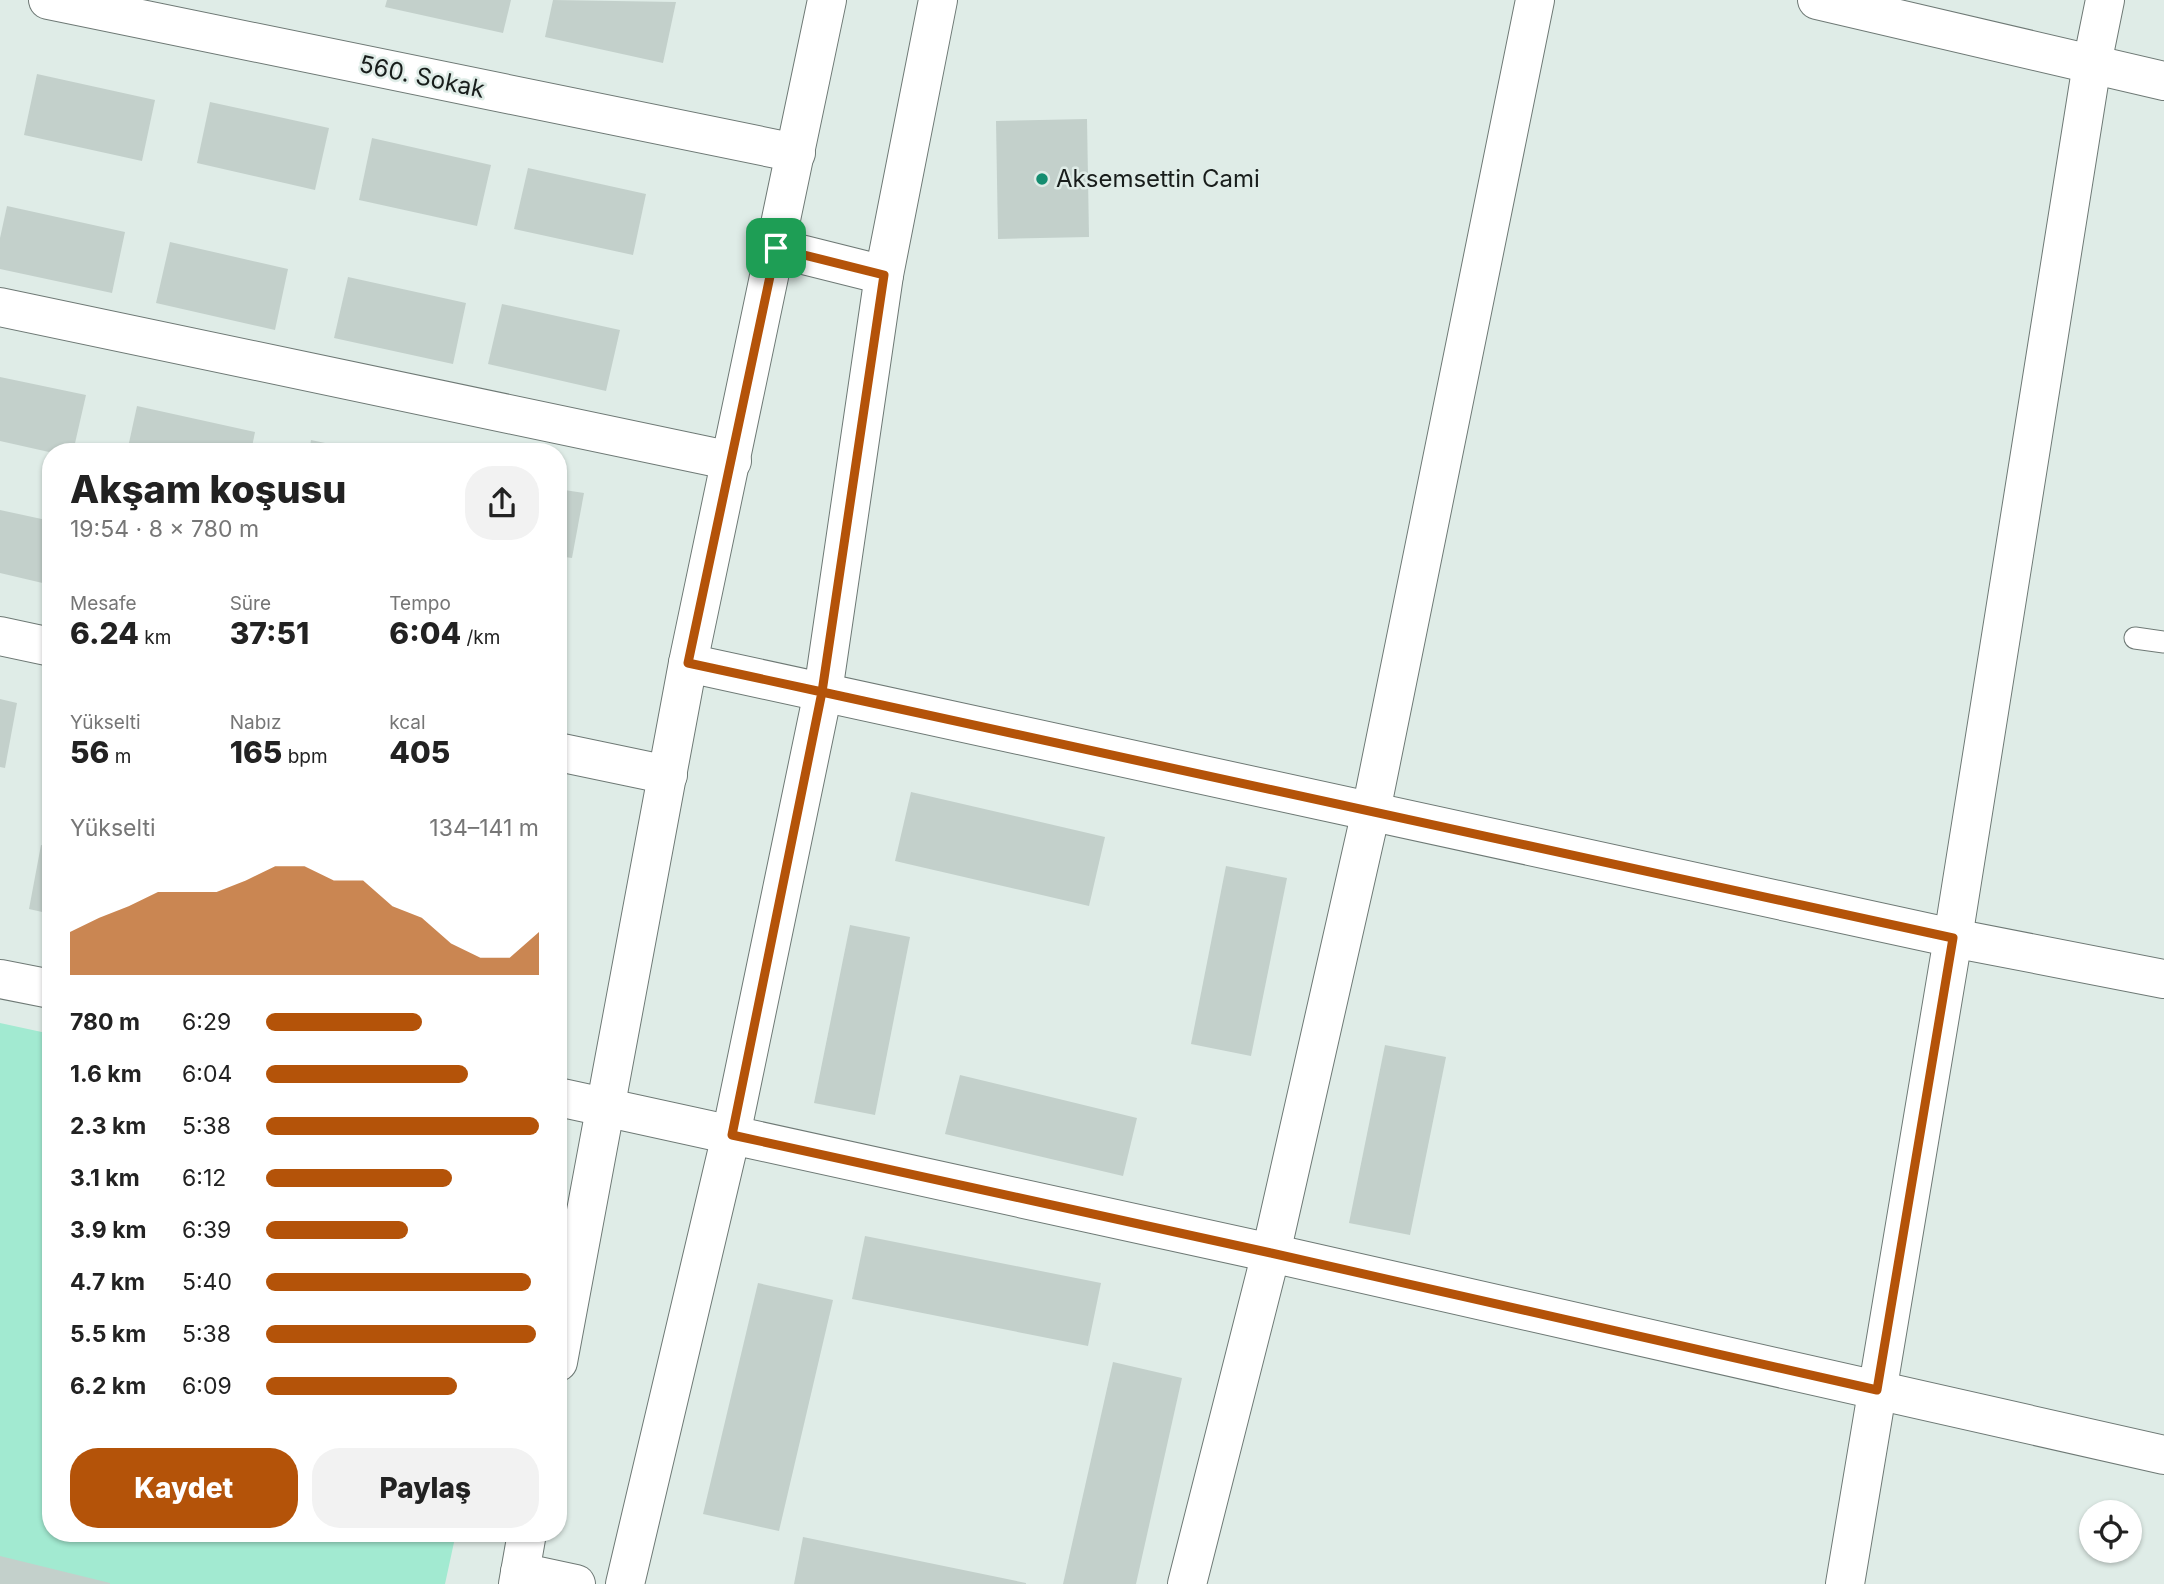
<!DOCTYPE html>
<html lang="tr">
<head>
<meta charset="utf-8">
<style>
	:root { --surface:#fff; --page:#f2f2f2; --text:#222; --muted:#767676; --accent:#b45309 }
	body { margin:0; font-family:Inter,sans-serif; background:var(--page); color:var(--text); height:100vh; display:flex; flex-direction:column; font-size:26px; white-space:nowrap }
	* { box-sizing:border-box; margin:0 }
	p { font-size:23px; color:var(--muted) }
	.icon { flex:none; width:38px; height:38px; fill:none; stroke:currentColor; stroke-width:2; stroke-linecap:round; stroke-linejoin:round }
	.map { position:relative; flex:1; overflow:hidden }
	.side { position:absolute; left:42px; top:443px; width:525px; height:1099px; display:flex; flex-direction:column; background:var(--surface); border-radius:28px; box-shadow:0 2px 5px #0004 }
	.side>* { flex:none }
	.buttons { position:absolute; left:2079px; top:1500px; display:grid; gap:14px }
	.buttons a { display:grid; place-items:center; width:63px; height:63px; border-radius:50%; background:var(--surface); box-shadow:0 2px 5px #0004; font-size:35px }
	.pin { position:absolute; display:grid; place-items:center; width:60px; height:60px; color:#fff; margin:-30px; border-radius:14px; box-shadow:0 4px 10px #0006 }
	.round { display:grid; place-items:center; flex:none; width:74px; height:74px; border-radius:28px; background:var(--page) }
	.overview { display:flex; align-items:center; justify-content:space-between; height:119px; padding:0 28px }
	h1 { font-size:38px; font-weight:800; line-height:52px }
	.figures { display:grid; grid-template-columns:repeat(3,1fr); gap:10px; height:119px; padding:7px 28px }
	.figures div { display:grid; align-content:center }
	.figures b { font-size:30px; font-weight:800 }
	.figures small { font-size:19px; font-weight:400 }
	.figures p { font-size:19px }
	.chart { height:196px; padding:14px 28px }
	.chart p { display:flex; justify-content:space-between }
	.chart svg { width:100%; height:126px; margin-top:7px; fill:var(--accent); opacity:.7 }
	.button { display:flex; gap:14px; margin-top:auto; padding:14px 28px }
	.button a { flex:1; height:80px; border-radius:28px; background:var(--accent); color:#fff; font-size:28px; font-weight:800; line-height:80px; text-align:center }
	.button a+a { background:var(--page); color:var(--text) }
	ul { padding:0 28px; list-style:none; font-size:23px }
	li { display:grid; grid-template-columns:112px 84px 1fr; align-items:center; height:52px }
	li i { height:18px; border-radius:9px; background:var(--accent) }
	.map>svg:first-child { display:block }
	.green { fill:#a2ead1 }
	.building { fill:#c3d0cb }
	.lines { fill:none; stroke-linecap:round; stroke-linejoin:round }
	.lane-casing { stroke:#6e7975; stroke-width:23 }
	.street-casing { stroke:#6e7975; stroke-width:40 }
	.secondary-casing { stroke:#6e7975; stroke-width:40 }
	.lane { stroke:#fff; stroke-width:21 }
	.street { stroke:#fff; stroke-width:38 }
	.secondary { stroke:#fff; stroke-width:38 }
	.route-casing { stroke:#fff; stroke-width:14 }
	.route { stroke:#b45309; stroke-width:9 }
	.poi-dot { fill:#148d70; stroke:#dfece7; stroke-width:2.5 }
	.labels { text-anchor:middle; stroke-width:5; stroke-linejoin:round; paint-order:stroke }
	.street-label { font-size:24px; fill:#181d1b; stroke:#dfece7 }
	.poi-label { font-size:24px; fill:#181d1b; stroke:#dfece7; text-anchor:start }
</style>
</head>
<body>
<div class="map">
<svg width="2164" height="1584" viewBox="0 0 2164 1584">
	<rect width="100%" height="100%" fill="#dfece7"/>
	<!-- green -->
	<polygon class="green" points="0,1023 51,1034 51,1533 456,1533 445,1584 0,1584"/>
	<!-- building -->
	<g class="building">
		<polygon points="387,0 511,0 503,33 385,7"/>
		<polygon points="553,0 676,2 663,63 545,37"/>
		<polygon points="37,74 155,100 142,161 24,135"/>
		<polygon points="210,102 329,128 315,190 197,163"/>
		<polygon points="1087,119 1089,237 998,239 996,121"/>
		<polygon points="372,138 491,165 477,226 359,200"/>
		<polygon points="528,168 646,194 633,255 514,229"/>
		<polygon points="7,206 125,232 112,293 0,269 0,238"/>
		<polygon points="170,242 288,269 275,330 156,303"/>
		<polygon points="348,277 466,303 453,364 334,338"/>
		<polygon points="502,304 620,330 606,391 488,364"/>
		<polygon points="0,377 86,395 73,452 49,452 0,441"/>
		<polygon points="137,406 255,432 251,452 127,452"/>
		<polygon points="311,440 358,450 358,452 309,452"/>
		<polygon points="558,489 584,493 572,558 558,556"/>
		<polygon points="0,510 51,521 51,585 0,573"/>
		<polygon points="0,699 17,703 5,768 0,767"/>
		<polygon points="911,792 1105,837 1089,906 895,861"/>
		<polygon points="41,845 51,847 51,914 29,909"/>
		<polygon points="1226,866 1287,878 1251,1056 1191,1044"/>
		<polygon points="850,925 910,937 875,1115 814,1103"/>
		<polygon points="1385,1045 1446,1057 1410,1235 1349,1223"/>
		<polygon points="960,1075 1137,1118 1123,1176 945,1134"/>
		<polygon points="865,1236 1101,1283 1088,1346 852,1299"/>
		<polygon points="758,1283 833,1300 779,1531 703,1514"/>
		<polygon points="1113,1362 1182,1378 1136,1584 1063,1584"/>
		<polygon points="803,1537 1026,1583 1026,1584 794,1584"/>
		<polygon points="0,1556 110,1583 110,1584 0,1584"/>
	</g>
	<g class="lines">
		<!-- lane casing -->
		<g class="lane-casing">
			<polyline id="lane" points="2135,638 2164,642"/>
		</g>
		<!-- street casing -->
		<g class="street-casing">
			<g id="street">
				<polyline points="48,0 796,153"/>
				<polyline points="1817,0 2164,81"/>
				<polyline points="776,248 884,275"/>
				<polyline points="0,307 732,461"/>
				<polyline points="0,636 51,647"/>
				<polyline points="688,663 1953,938 2164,979"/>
				<polyline points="558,752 668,775"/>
				<polyline points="604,1107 1271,1253 2164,1455"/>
				<polyline points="520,1572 576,1584"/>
				<polyline points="625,1584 731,1135 823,692 884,275 938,0"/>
				<polyline points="1187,1584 1271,1253 1371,811 1535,0"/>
				<polyline points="1845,1584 1953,938 2092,64 2105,0"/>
			</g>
		</g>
		<!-- secondary casing -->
		<g class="secondary-casing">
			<g id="secondary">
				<polyline points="0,979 51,989"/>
				<polyline points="558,1097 604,1107"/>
				<polyline points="558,1362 688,663 827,0"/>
				<polyline points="518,1584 527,1533"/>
			</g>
		</g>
		<!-- lane -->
		<use href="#lane" class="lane"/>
		<!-- street -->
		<use href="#street" class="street"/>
		<!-- secondary -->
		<use href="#secondary" class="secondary"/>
	</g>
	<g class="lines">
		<!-- route casing -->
		<g class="route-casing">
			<polyline id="route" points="776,248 884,275 822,692 1953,938 1877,1390 1271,1253 732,1135 822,692 688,663 776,248"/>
		</g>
		<!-- route -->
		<use href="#route" class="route"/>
	</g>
	<!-- markers -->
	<circle class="poi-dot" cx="1042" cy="179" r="7"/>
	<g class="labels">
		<!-- street labels -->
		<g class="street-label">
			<text transform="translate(422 77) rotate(12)" y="8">560. Sokak</text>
		</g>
		<!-- poi labels -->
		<g class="poi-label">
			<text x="1056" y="187">Aksemsettin Cami</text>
		</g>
	</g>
</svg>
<div class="buttons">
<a><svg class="icon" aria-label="locate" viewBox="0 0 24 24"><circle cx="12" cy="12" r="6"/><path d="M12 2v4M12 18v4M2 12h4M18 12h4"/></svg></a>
</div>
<div class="pin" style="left:776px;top:248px;background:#1e9e55"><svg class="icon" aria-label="arrive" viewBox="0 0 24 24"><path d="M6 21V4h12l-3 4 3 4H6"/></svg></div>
<section class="side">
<div class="overview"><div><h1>Akşam koşusu</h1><p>19:54 · 8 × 780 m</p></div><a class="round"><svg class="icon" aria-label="share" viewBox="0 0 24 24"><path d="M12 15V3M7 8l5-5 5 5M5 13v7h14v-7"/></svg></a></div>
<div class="figures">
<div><p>Mesafe</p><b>6.24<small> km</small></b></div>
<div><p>Süre</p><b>37:51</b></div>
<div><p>Tempo</p><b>6:04<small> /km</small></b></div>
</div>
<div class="figures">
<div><p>Yükselti</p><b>56<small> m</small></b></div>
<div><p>Nabız</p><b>165<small> bpm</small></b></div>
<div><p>kcal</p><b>405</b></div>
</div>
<div class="chart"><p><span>Yükselti</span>134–141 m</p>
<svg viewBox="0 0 160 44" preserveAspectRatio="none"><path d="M0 44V29L10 24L20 20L30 15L40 15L50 15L60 11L70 6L80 6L90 11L100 11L110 20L120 24L130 33L140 38L150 38L160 29V44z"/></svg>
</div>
<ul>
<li><b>780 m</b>6:29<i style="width:57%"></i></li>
<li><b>1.6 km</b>6:04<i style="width:74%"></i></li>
<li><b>2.3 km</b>5:38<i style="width:100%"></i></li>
<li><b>3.1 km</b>6:12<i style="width:68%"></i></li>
<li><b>3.9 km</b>6:39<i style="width:52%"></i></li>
<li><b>4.7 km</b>5:40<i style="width:97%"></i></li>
<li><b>5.5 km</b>5:38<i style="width:99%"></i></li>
<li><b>6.2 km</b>6:09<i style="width:70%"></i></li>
</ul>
<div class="button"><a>Kaydet</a><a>Paylaş</a></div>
</section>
</div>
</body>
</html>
